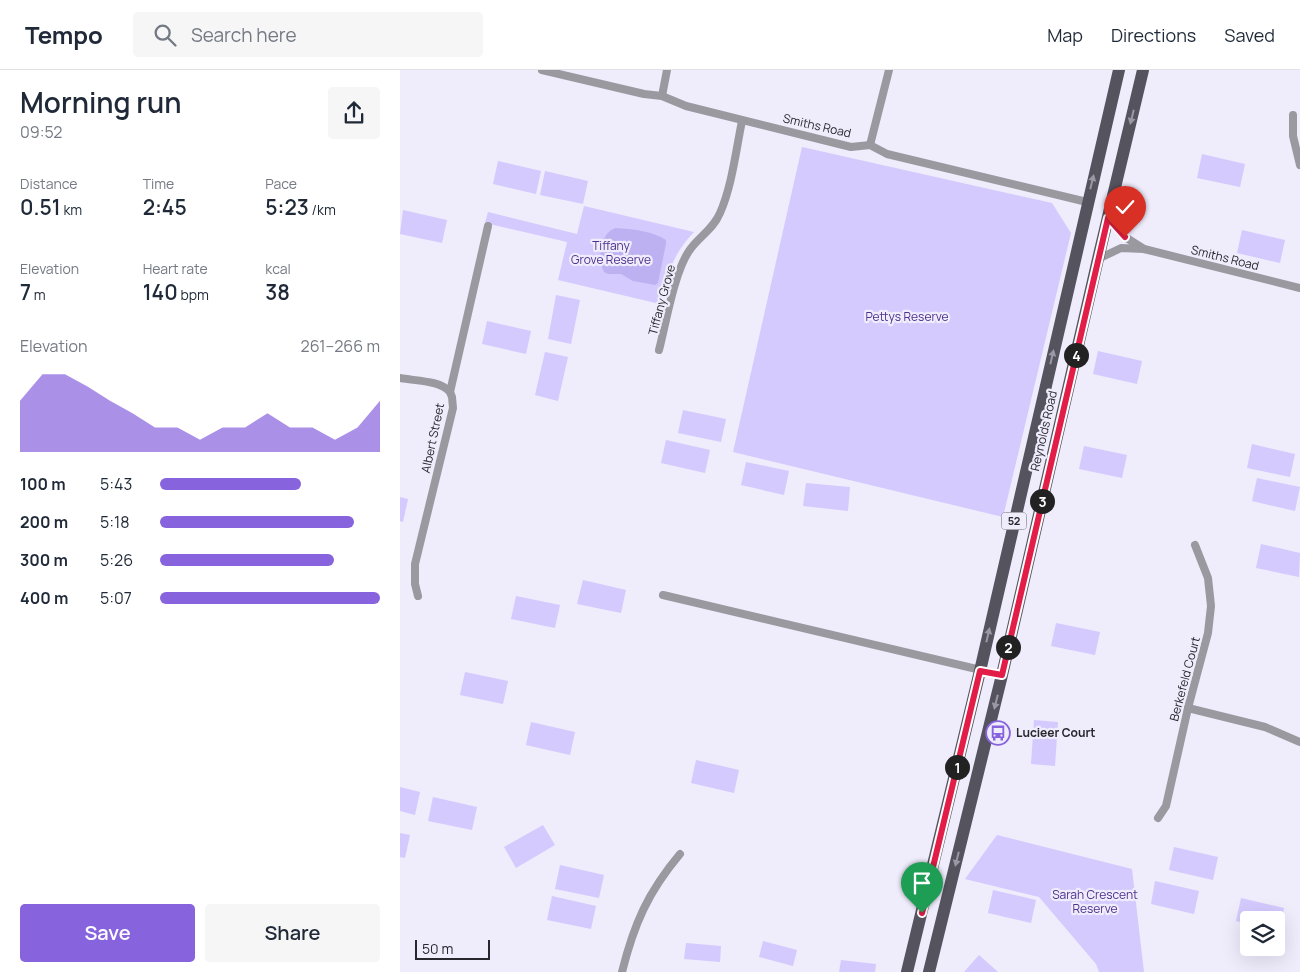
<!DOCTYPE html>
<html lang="en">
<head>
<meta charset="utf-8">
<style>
	:root { --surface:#fff; --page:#f6f6f7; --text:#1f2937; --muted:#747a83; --line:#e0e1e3; --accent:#8763de }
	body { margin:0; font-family:Manrope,sans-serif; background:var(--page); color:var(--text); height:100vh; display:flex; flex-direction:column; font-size:19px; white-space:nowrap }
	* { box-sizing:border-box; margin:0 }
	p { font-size:16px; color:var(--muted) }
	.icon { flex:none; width:28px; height:28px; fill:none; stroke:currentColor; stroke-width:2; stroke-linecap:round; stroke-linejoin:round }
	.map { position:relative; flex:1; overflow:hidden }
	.panel { display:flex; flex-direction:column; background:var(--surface); width:400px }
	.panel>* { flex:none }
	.tools { position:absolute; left:840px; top:841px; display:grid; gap:10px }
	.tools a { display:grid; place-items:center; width:45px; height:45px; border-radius:5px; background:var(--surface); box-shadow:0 5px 20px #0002; font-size:25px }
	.scale { position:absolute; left:15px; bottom:12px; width:75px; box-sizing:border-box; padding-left:5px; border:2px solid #28272d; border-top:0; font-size:14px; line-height:18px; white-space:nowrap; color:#28272d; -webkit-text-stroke:4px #efecfc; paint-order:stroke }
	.pin { position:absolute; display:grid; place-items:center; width:42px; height:42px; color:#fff; margin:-51px -21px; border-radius:50% 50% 50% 0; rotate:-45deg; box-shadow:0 0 5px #0007 }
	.pin .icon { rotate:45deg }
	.km { position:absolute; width:25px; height:25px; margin:-12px; border-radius:50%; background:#222; color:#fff; font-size:14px; line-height:25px; text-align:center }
	.round { display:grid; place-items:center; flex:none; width:52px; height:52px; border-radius:5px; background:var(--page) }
	.summary { display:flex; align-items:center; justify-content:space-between; height:85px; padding:0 20px }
	h1 { font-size:28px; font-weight:600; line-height:38px }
	.stats { display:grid; grid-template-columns:repeat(3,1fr); gap:8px; height:85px; padding:5px 20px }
	.stats div { display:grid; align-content:center }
	.stats b { font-size:21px; font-weight:600 }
	.stats small { font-size:14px; font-weight:400 }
	.stats p { font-size:14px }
	.chart { height:140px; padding:10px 20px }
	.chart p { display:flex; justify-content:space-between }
	.chart svg { width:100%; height:90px; margin-top:5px; fill:var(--accent); opacity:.7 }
	.primary-button { display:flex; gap:10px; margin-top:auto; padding:10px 20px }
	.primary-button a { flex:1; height:58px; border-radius:5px; background:var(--accent); color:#fff; font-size:20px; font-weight:600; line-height:58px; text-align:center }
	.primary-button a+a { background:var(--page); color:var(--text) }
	ul { padding:0 20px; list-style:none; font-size:16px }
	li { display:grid; grid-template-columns:80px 60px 1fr; align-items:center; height:38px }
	li i { height:12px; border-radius:6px; background:var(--accent) }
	header { display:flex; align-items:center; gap:30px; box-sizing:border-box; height:70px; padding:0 25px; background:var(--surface); border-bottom:1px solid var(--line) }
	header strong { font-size:24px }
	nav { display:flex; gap:28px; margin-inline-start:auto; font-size:18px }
	.search { width:350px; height:45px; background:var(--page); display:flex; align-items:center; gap:12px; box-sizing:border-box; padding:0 18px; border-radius:5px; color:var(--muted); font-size:19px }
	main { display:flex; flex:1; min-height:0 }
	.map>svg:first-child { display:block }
	.green { fill:#d4cafe }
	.water { fill:#beb1f2 }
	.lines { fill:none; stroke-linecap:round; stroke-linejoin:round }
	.minor { stroke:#9a999f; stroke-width:8 }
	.primary { stroke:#55535e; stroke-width:12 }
	.oneway { fill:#9a98a5 }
	.route-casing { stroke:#fff; stroke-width:10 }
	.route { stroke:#e11d48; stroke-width:6 }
	.labels { text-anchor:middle; stroke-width:4.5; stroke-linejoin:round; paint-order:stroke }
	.shield { fill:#efecfc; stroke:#64626b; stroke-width:1 }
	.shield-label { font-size:11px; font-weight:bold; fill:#28272d }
	.street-label { font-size:12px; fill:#28272d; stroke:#efecfc }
	.park-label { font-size:12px; fill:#4e308d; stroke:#efecfc }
	.poi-label { font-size:12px; font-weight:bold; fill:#28272d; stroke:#efecfc; text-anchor:start }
</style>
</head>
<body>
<header>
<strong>Tempo</strong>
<div class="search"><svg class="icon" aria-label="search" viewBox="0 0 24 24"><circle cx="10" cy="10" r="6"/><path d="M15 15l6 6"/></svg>Search here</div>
<nav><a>Map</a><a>Directions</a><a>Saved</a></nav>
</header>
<main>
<section class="panel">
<div class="summary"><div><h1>Morning run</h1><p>09:52</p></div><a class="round"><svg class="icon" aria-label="share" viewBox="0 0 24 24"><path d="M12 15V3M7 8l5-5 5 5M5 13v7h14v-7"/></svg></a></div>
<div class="stats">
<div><p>Distance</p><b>0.51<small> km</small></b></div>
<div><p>Time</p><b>2:45</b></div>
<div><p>Pace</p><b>5:23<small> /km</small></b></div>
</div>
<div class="stats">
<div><p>Elevation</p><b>7<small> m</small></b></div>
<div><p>Heart rate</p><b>140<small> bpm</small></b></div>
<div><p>kcal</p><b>38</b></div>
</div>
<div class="chart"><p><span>Elevation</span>261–266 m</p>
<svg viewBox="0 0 160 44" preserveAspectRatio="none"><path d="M0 44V19L10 6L20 6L30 12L40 19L50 25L60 32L70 32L80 38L90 32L100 32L110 25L120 32L130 32L140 38L150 32L160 19V44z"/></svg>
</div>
<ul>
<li><b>100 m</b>5:43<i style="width:64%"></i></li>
<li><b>200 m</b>5:18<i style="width:88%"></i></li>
<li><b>300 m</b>5:26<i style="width:79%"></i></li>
<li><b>400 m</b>5:07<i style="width:100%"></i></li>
</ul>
<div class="primary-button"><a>Save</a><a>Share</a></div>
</section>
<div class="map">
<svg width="900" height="902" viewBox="0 0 900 902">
	<rect width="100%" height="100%" fill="#efecfc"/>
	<!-- green -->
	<g class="green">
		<polygon points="402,77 652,133 671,163 603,447 333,382"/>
		<polygon points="802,84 845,94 840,117 797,108"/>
		<polygon points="98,91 141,101 136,124 93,114"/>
		<polygon points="145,101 188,111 183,134 140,125"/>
		<path d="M184 136 294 162C272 185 267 205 260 234L158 210 167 172 85 153 88 142 177 164Z"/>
		<polygon points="3,140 47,150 42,173 0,164"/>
		<polygon points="842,160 885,170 880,193 837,183"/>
		<polygon points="156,225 180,230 171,274 148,269"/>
		<polygon points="87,251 131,261 126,284 82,274"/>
		<polygon points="698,281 742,291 737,314 693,304"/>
		<polygon points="145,282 168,287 158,331 135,325"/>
		<polygon points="283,340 326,349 321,372 278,363"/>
		<polygon points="266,370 310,380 305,403 261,393"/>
		<polygon points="852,374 895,384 890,407 847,398"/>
		<polygon points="684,376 727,385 722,408 679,399"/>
		<polygon points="346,392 389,401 384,425 341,415"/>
		<polygon points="857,408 900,417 895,441 852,431"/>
		<polygon points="406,413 450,417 448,441 403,436"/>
		<polygon points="0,427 8,429 3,452 0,451"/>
		<polygon points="861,474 900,483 899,507 856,498"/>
		<polygon points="183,510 226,520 221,543 177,534"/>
		<polygon points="116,526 160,535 155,558 111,549"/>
		<polygon points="656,553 700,562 695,585 651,576"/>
		<polygon points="65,602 108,611 103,634 60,625"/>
		<polygon points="634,650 658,652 655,696 631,694"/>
		<polygon points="131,652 175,662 170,685 126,675"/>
		<polygon points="296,690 339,700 334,723 291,713"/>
		<polygon points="0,717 20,722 15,745 0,741"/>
		<polygon points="33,727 77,737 72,760 28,751"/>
		<polygon points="143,755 155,775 116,798 104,777"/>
		<polygon points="0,763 10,765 5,788 0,787"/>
		<polygon points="597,765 732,799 744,902 699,902 696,894 639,827 565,809"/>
		<polygon points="774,777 818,787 813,810 769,800"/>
		<polygon points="160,795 204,805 199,828 155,819"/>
		<polygon points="755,811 799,821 794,844 751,834"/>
		<polygon points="593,820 636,830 631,853 588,843"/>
		<polygon points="152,826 196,836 191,859 147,850"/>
		<polygon points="841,828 884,838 879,861 876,860 876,850 849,850 849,854 836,851"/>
		<polygon points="363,871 397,880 393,896 359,887"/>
		<polygon points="286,873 321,876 320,892 284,889"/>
		<polygon points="579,885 598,902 564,902"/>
		<polygon points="441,890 476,894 475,902 439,902"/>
	</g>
	<!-- water -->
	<path class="water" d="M216 158C231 159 253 161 266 170V174L258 213 255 215 233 211 221 204H208L204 202C197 189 200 162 216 158Z"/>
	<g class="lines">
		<!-- minor -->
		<g class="minor">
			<polyline points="142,0 244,24 262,26 286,36 451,77 470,75 487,84 687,132"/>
			<polyline points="262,26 267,0"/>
			<polyline points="893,45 893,66 900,95"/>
			<polyline points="470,75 489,0"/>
			<polyline points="708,148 725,167 744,179"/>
			<polyline points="698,189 721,178 744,179 900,218"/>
			<path d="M259 280C266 253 274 203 289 181 298 167 313 160 320 143 332 116 336 80 342 51"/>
			<path d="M0 308C14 311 40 310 50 322"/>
			<polyline points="263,525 602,605"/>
			<polyline points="18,526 15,514 15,494 53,338 52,327 50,322 88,156"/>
			<polyline points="788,638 865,657 900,672"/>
			<polyline points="758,748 766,736 788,638 808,563 811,536 808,508 795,475"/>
			<path d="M222 902C234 854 248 822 280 784"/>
		</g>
		<!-- primary -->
		<g class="primary">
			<polyline points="507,902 580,601 719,0"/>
			<polyline points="529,902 602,605 698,189 743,0"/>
		</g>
	</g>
	<!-- one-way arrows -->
	<defs><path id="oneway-solid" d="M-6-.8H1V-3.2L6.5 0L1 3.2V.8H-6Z" transform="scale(1.25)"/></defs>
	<g class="oneway">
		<use href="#oneway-solid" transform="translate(732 47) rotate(104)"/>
		<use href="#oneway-solid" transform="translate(692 112) rotate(-76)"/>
		<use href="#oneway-solid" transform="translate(652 287) rotate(-77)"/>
		<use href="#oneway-solid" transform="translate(588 565) rotate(-77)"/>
		<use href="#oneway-solid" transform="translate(596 632) rotate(104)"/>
		<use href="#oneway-solid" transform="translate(557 789) rotate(104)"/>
	</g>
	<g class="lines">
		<!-- route casing -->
		<g class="route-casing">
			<polyline id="route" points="522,843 580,601 602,605 708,148 725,167"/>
		</g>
		<!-- route -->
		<use href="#route" class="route"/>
	</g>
	<!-- icons -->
	<defs>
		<g id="bus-ring" transform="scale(1.25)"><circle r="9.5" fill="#efecfc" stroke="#8763de" stroke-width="1.5"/><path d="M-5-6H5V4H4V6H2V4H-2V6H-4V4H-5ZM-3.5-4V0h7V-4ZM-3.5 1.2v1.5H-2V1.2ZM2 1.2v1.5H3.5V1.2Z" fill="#8763de"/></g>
	</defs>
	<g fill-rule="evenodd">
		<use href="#bus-ring" x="598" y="663"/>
	</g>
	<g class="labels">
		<!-- shield labels -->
		<rect class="shield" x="601.5" y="442.5" width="25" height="17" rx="4"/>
		<g class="shield-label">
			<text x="614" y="455">52</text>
		</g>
		<!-- street labels -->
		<g class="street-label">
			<text transform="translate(417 56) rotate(13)" y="4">Smiths Road</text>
			<text transform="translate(825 188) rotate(14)" y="4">Smiths Road</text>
			<text transform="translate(262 230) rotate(-75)" y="4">Tiffany Grove</text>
			<text transform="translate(644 361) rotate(-77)" y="4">Reynolds Road</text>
			<text transform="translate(33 368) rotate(-78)" y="4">Albert Street</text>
			<text transform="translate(785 609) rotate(-75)" y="4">Berkefeld Court</text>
		</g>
		<!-- park labels -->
		<g class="park-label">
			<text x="211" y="180">Tiffany<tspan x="211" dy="14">Grove Reserve</tspan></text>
			<text x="507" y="251">Pettys Reserve</text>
			<text x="695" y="829">Sarah Crescent<tspan x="695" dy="14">Reserve</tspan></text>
		</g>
		<!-- poi labels -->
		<g class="poi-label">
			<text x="616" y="667">Lucieer Court</text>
		</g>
	</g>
</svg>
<div class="tools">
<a><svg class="icon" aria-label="layers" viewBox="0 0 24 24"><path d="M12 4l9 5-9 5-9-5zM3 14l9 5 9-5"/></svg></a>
</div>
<div class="scale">50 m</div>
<div class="pin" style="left:522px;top:843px;background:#1e9e55"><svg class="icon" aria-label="arrive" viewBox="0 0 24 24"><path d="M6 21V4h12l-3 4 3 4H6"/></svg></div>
<div class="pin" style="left:725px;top:167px;background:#d93025"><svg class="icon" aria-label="check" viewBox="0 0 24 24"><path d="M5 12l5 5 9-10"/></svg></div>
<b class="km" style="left:557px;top:697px">1</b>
<b class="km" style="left:608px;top:577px">2</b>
<b class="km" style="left:642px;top:431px">3</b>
<b class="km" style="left:676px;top:285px">4</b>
</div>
</main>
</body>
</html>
